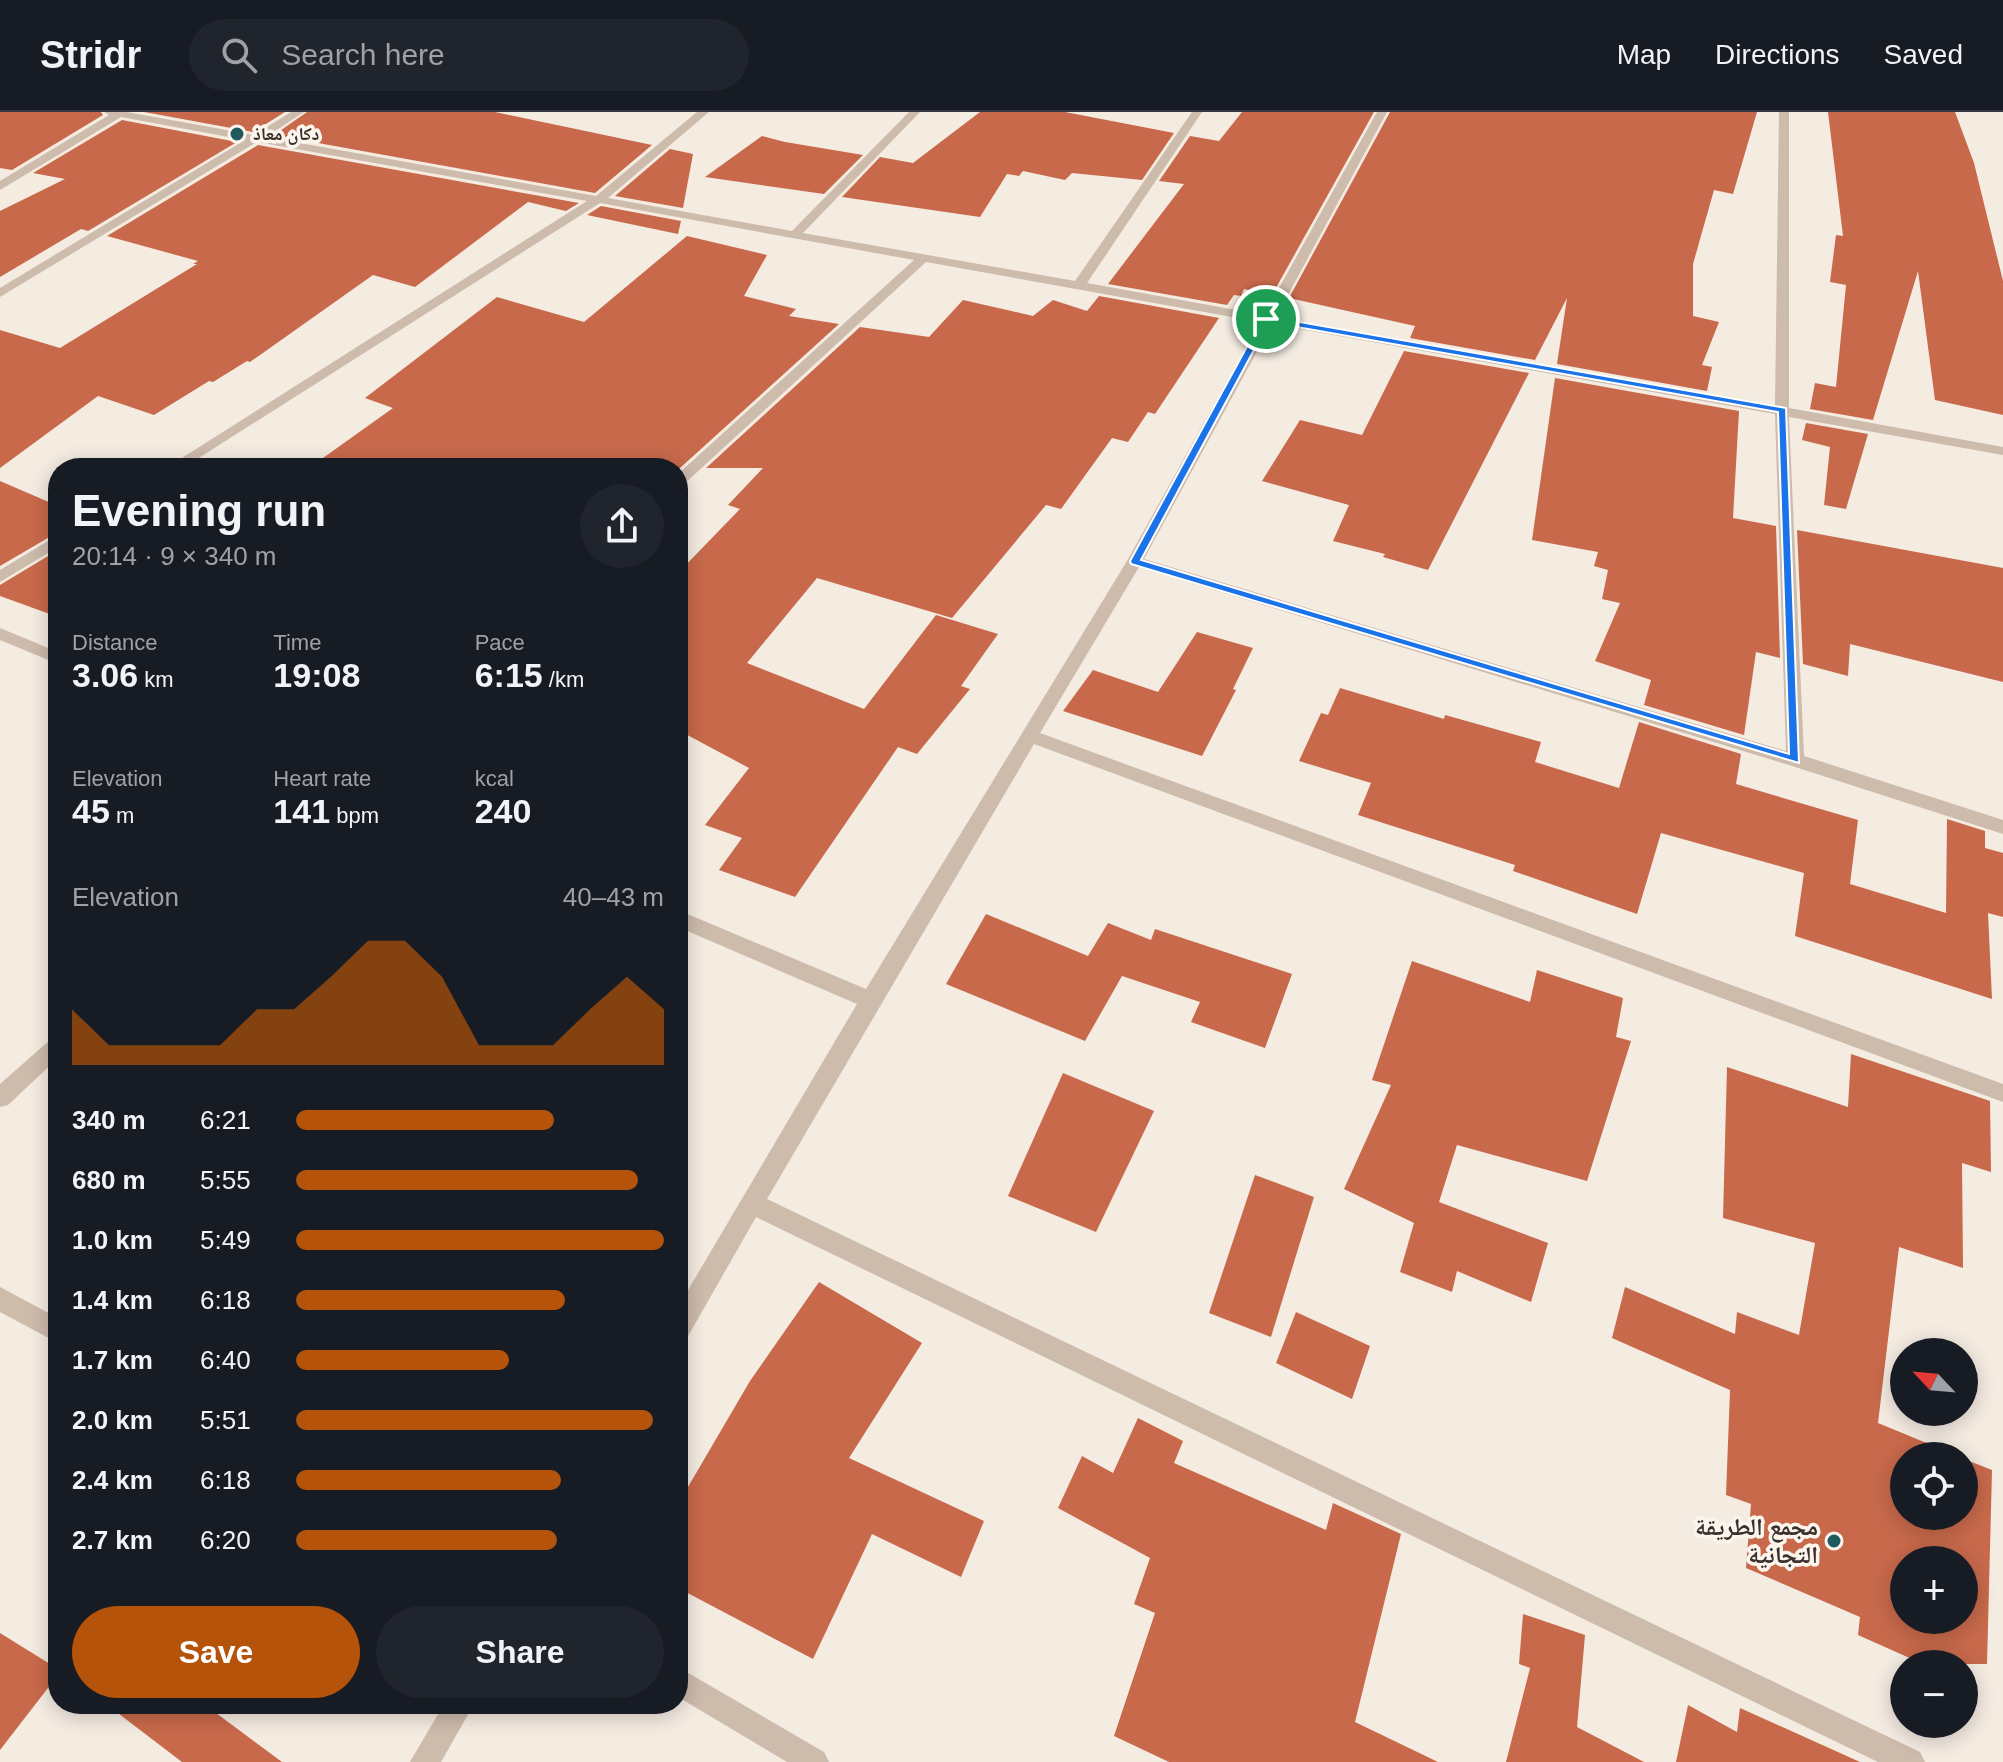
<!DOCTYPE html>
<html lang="en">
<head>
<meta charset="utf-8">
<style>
	:root { --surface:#171b24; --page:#20242c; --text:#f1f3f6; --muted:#9ea1a6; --line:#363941; --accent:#b45309 }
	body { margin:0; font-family:Helvetica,"Noto Naskh Arabic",sans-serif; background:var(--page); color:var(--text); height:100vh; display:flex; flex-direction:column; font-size:30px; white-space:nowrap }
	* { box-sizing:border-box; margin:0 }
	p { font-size:26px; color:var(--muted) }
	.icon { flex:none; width:44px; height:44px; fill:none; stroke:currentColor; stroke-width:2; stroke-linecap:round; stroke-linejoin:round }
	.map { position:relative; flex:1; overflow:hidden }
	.side { position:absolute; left:48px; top:346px; width:640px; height:1256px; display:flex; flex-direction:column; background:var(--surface); border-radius:32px; box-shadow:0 4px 20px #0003 }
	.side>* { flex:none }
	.needle { width:52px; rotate:296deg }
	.tools { position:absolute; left:1890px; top:1226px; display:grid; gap:16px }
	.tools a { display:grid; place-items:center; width:88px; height:88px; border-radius:50%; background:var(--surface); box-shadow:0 4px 20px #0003; font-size:40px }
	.pin { position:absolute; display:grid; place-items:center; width:68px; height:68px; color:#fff; margin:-34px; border:4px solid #fff; border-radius:50%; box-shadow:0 2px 8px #0007 }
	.round { display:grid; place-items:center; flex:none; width:84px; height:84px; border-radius:42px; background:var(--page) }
	.summary { display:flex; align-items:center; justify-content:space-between; height:136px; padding:0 24px }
	h1 { font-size:44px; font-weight:700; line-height:60px }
	.figures { display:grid; grid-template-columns:repeat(3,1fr); gap:12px; height:136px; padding:8px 24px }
	.figures div { display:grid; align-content:center }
	.figures b { font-size:34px; font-weight:700 }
	.figures small { font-size:22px; font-weight:400 }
	.figures p { font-size:22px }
	.chart { height:224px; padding:16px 24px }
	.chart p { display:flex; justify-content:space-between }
	.chart svg { width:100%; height:144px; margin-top:8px; fill:var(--accent); opacity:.7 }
	.button { display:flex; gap:16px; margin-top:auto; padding:16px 24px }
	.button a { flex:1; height:92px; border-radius:48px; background:var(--accent); color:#fff; font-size:32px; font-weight:700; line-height:92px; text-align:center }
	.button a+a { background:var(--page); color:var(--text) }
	ul { padding:0 24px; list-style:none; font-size:26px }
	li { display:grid; grid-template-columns:128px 96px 1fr; align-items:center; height:60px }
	li i { height:20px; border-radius:10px; background:var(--accent) }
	header { display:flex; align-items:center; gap:48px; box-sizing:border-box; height:112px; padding:0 40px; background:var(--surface); border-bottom:2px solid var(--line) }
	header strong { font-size:38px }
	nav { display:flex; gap:44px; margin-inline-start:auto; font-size:28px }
	.search { width:560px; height:72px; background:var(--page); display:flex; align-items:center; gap:20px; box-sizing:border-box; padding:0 28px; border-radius:44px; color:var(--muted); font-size:30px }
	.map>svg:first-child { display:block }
	.building { fill:#c8694b; fill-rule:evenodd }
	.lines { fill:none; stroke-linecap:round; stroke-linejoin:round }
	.street { fill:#cdbbac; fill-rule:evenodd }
	.route { fill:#1a73e8; stroke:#fff; stroke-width:2; fill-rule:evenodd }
	.poi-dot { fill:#1f5a5e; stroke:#fbf5ee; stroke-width:3 }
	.labels { text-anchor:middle; stroke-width:7; stroke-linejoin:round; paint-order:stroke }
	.far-poi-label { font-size:18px; font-weight:bold; fill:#3b302b; stroke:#fbf5ee; text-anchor:start }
	.near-poi-label { font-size:24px; font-weight:bold; fill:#3b302b; stroke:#fbf5ee; text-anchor:end }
</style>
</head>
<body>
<header>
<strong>Stridr</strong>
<div class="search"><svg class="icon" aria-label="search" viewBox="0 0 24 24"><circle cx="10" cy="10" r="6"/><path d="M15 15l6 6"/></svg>Search here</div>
<nav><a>Map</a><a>Directions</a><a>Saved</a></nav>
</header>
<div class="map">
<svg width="2003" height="1650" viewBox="0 0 2003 1650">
	<rect width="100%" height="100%" fill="#f4ebe1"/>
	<!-- building -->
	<g class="building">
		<polygon points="0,0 101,0 103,3 12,58 0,56"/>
		<polygon points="144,0 285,0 253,20"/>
		<polygon points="307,0 495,0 652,33 595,81 274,23"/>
		<polygon points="980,0 1065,0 1174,21 1142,68 1072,61 1065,68 1023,59 1019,64 1007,62 980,105 842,85 880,45 913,51"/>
		<polygon points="1242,0 1374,0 1272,183 1244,177 1241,184 1234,183 1227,193 1108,172 1184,72 1159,69 1190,24 1219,29"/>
		<polygon points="1390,0 1757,0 1733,82 1714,78 1693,152 1693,204 1719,210 1702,253 1712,255 1707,279 1557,252 1567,186 1535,248 1410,226 1415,214 1289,186"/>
		<polygon points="1828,0 1955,0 1974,51 2003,169 2003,303 1935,288 1918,159 1873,308 1810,297 1815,271 1836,275 1846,173 1830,170 1836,123 1843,124"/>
		<polygon points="122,8 237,30 88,119 81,117 0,165 0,99 65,67 33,61"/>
		<polygon points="762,24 785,30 863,43 824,82 705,65"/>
		<polygon points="258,33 579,91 566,99 528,90 415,175 373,163 250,250 247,249 213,270 209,269 154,303 98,284 0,356 0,218 60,236 197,152 193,152 198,149 107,124"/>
		<polygon points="670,37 693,42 683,96 615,84"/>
		<polygon points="601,94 681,109 678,122 587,103"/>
		<polygon points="687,124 767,143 744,184 796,197 789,204 839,212 680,356 309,356 393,296 365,286 497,185 584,210"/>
		<polygon points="1099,184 1219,206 1155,302 1148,300 1128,330 1112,326 1061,397 1046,393 952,506 817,466 747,551 864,597 936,503 998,522 961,574 970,577 917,642 898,635 795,785 719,758 742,726 705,713 749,656 678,618 678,461 740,397 728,393 763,356 706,356 860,215 929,225 963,188 1033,204 1053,188 1087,199"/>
		<polygon points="1404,239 1529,261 1428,458 1383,445 1385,442 1333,429 1349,393 1262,369 1300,308 1362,323"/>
		<polygon points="1555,266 1739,299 1733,406 1776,414 1780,546 1756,540 1744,623 1644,593 1651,568 1595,549 1620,491 1602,487 1608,458 1594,454 1598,440 1532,428"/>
		<polygon points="1806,311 1868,322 1846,397 1824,393 1830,335 1802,328"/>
		<polygon points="0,369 58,394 58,420 0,454"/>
		<polygon points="1797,418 2003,456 2003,570 1850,532 1848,564 1803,552"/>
		<polygon points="58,438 58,505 0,484 0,473"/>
		<polygon points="1197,520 1253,536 1233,577 1236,578 1202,644 1063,599 1093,558 1158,580"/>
		<polygon points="1340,576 1444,607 1445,603 1541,630 1535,650 1619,676 1639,610 1741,642 1736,672 1858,708 1850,772 1946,801 1947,707 1985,719 1985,736 2003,741 2003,805 1988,801 1992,887 1795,824 1804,761 1661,721 1637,802 1513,759 1515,753 1358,703 1371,671 1299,649 1321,601 1328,603"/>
		<polygon points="986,802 1088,844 1108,811 1151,828 1155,817 1292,862 1265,936 1191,910 1200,890 1122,864 1085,929 946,872"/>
		<polygon points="1412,849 1530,890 1537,858 1623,886 1616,925 1631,929 1587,1069 1457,1033 1439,1090 1548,1131 1531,1190 1457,1159 1452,1180 1400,1160 1414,1111 1344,1077 1391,973 1372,968"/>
		<path d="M1851 942 1990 989 1991 1060 1962 1051 1963 1156 1899 1135 1878 1311 1958 1344H1904V1404H1964V1347L1992 1358 1987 1552H1923L1858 1523 1860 1505 1746 1456 1751 1392 1726 1383 1730 1278 1612 1226 1625 1175 1735 1222 1737 1200 1799 1223 1815 1131 1723 1106 1727 955 1848 995ZM1904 1448H1964V1508H1904Z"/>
		<polygon points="1063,961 1154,999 1096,1120 1008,1084"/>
		<polygon points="1255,1063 1314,1085 1271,1225 1209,1201"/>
		<polygon points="819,1170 922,1231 849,1346 984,1409 961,1465 872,1422 813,1547 678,1476 678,1392 750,1269"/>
		<polygon points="1296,1200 1370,1234 1352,1287 1276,1251"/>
		<polygon points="1138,1306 1183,1329 1174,1351 1326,1418 1333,1391 1401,1422 1355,1610 1438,1650 1169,1650 1114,1624 1155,1501 1134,1492 1150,1446 1058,1396 1082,1344 1113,1361"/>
		<polygon points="1523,1502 1585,1523 1577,1615 1644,1650 1506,1650 1530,1556 1519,1552"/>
		<polygon points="0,1521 58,1557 58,1563 0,1638"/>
		<polygon points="106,1592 204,1592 282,1650 182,1650"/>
		<polygon points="1688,1593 1737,1620 1740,1596 1860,1650 1676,1650"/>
	</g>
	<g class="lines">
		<!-- street -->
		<g class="street">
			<path d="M104 0H127L254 23 291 0H304L266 25 596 84 697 0H709L608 86 792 119 909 0H920L803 121 1075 169 1192 0H1202L1087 171 1264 203 1377 0H1387L1276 205 1775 294 1779 0H1789V296L2003 335V343L1789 305 1804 644 2003 708V722L1789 653 1139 455 1040 621 2003 972V990L1034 632 767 1087 1920 1640 1925 1650H1878L756 1105 687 1226 678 1230V1195L857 892 678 815V798L866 877 1127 449 1260 210 926 150 683 373 678 374V362L914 148 600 91 183 356H166L587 89 257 30 0 185V176L245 28 121 5 0 78V69L109 3ZM1272 212 1775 302 1786 639 1144 447Z"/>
			<polygon points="58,423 58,435 0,470 0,458"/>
			<polygon points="0,516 58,540 58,552 0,528"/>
			<polygon points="58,924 58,946 8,993 0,995 0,972 51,927"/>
			<polygon points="0,1175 58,1206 58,1231 0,1200"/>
			<polygon points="678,1555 824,1640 829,1650 787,1650 678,1585"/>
			<polygon points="444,1592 474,1592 441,1650 410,1650"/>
		</g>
	</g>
	<!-- route -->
	<path class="route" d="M1266 204 1786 296 1799 651 1131 452 1130 449 1262 207ZM1269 210 1778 300 1789 642 1141 448Z"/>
	<!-- markers -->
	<g class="poi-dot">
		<circle cx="237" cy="22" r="8"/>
		<circle cx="1834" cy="1429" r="8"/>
	</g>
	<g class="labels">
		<!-- far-poi labels -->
		<g class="far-poi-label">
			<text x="253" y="28">دكان معاذ</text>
		</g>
		<!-- near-poi labels -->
		<g class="near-poi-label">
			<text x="1818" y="1423">مجمع الطريقة<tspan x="1818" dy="28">التجانية</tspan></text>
		</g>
	</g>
</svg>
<div class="tools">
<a><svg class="needle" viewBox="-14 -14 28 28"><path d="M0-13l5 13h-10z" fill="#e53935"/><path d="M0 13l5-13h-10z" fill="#9ea1a6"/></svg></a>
<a><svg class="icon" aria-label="locate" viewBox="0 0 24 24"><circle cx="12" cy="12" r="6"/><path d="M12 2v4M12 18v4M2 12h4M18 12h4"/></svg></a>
<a>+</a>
<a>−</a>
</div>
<div class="pin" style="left:1266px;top:207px;background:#1e9e55"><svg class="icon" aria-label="arrive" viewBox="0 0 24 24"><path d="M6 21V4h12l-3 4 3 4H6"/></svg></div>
<section class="side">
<div class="summary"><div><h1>Evening run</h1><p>20:14 · 9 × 340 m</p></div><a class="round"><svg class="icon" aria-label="share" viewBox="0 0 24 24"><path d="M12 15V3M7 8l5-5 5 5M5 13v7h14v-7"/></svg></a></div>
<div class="figures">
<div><p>Distance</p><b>3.06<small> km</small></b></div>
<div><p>Time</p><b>19:08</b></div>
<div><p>Pace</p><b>6:15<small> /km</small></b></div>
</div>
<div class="figures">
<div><p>Elevation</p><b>45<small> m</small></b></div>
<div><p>Heart rate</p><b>141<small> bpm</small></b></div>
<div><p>kcal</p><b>240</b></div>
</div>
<div class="chart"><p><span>Elevation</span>40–43 m</p>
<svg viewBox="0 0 160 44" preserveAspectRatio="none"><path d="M0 44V27L10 38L20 38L30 38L40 38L50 27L60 27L70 17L80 6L90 6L100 17L110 38L120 38L130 38L140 27L150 17L160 27V44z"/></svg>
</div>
<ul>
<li><b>340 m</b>6:21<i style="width:70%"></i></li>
<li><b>680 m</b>5:55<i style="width:93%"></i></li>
<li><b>1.0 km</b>5:49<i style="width:100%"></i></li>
<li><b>1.4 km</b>6:18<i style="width:73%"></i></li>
<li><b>1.7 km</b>6:40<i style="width:58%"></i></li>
<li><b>2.0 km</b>5:51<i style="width:97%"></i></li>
<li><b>2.4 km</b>6:18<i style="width:72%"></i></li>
<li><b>2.7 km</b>6:20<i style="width:71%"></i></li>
</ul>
<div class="button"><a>Save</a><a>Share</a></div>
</section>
</div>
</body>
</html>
